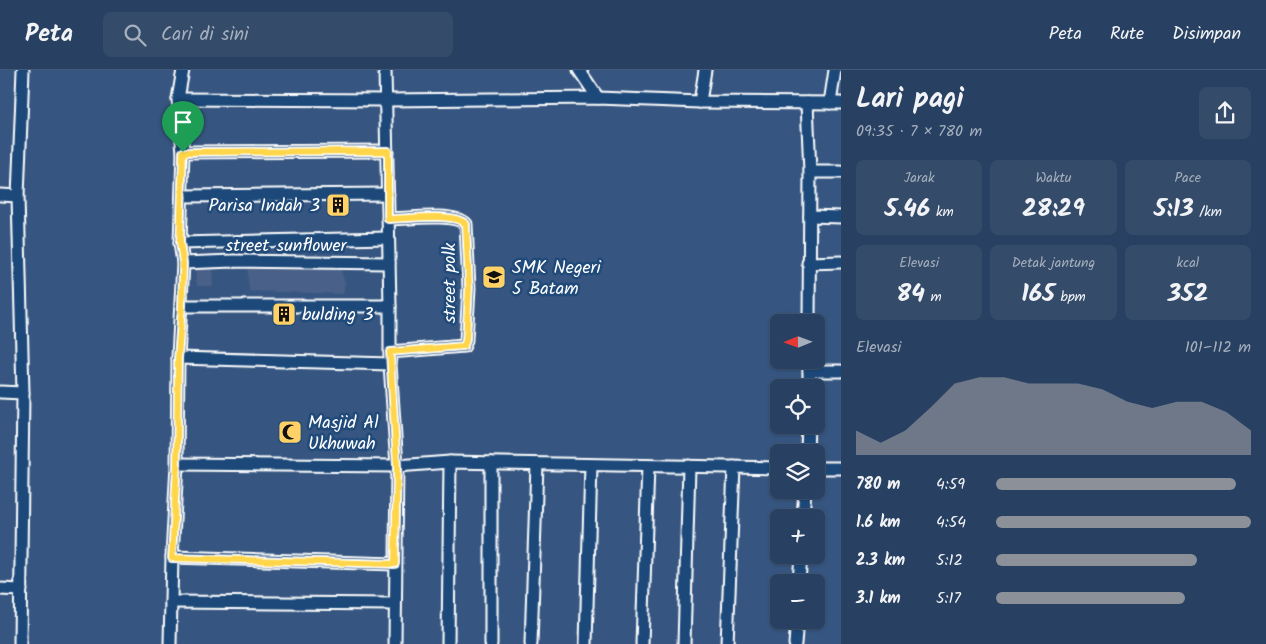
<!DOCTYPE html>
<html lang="id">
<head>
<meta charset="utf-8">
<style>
	:root { --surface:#284061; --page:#344b6a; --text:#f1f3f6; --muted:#a5afbd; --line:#445976; --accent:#8c9099 }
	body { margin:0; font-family:Kalam,sans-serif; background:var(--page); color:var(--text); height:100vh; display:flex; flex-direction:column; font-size:19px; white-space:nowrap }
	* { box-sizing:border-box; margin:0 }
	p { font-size:16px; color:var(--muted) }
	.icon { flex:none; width:28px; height:28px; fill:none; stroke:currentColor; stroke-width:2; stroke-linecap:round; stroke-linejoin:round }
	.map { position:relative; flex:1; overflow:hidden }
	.drawer { display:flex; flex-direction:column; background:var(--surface); width:425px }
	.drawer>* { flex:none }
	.needle { width:32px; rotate:269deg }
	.tools { position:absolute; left:770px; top:244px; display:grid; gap:10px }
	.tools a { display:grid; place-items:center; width:55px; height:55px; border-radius:8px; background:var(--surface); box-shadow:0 1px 4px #0004,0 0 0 1px var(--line); font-size:25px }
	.pin { position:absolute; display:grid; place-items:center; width:42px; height:42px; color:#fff; margin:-51px -21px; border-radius:50% 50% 50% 0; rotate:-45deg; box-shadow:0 0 5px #0007 }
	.pin .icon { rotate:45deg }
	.round { display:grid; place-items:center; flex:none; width:52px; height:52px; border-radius:8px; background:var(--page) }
	.headline { display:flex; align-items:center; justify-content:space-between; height:85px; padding:0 15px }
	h1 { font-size:28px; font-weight:700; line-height:38px }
	.figures { display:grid; grid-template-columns:repeat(3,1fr); gap:8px; height:85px; padding:5px 15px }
	.figures div { display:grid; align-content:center; border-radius:8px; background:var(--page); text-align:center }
	.figures b { font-size:25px; font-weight:700 }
	.figures small { font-size:14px; font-weight:400 }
	.figures p { font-size:14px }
	.chart { height:140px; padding:10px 15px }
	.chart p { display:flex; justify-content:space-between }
	.chart svg { width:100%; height:90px; margin-top:5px; fill:var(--accent); opacity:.7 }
	ul { padding:0 15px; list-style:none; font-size:16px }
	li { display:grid; grid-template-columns:80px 60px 1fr; align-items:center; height:38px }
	li i { height:12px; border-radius:6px; background:var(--accent) }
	header { display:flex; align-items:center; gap:30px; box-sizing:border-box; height:70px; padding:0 25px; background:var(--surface); border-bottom:1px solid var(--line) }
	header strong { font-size:24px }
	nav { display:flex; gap:28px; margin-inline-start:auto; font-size:18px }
	.search { width:350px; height:45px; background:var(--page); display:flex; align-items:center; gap:12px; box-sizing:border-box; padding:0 18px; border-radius:8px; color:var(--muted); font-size:19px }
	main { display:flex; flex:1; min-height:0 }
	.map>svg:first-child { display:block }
	.built { fill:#4a6188 }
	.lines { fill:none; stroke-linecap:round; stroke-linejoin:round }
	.minor-casing { stroke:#fff; stroke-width:15 }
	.minor { stroke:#1f4a7a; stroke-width:11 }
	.route-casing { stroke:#fff; stroke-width:10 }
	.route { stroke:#ffd54a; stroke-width:6 }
	.labels { text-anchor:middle; stroke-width:5; stroke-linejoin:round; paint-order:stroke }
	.poi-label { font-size:18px; fill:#fff; stroke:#1f4a7a; text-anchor:start }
	.street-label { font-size:18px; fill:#fff; stroke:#1f4a7a }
</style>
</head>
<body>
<header>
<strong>Peta</strong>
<div class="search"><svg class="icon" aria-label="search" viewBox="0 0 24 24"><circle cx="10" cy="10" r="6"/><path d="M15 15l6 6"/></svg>Cari di sini</div>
<nav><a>Peta</a><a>Rute</a><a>Disimpan</a></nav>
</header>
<main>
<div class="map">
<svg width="841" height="574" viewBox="0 0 841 574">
	<rect width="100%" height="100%" fill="#365681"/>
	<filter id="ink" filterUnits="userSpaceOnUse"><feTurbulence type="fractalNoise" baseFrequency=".02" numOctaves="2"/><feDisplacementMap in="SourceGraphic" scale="10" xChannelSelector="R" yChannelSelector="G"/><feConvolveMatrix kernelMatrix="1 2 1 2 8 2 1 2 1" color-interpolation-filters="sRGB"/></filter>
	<g filter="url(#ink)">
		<!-- built -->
		<g class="built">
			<polygon points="212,191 213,216 197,216 194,192"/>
			<polygon points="247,191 338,191 345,213 343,224 249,221"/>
		</g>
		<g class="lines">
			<!-- minor casing -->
			<g class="minor-casing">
				<g id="minor">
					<polyline points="385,0 390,236 390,294 397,396 395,574"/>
					<polyline points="579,0 598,28"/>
					<polyline points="178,29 386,30 598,28 700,32 841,33"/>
					<polyline points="700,32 705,0"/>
					<polyline points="807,33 810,102 809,252"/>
					<polyline points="830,33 835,0"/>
					<polyline points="183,82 387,81"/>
					<polyline points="810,102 841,102"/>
					<polyline points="0,125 18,126"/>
					<polyline points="182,126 388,124"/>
					<polyline points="810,146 841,147"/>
					<path d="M388 149C406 149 453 142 466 154L469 218 466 270 464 276 390 282"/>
					<polyline points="180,173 388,168"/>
					<polyline points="183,193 233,191 389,193"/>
					<polyline points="808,193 841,192"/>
					<polyline points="182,236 390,236"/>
					<polyline points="178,288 390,294"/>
					<polyline points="809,301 841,301"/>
					<polyline points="809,318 809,290"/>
					<polyline points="0,322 23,323"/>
					<polyline points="807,382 808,355"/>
					<polyline points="177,394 397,396 450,392 779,398"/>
					<polyline points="816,398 841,398"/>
					<polyline points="803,448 805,420"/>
					<polyline points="172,487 395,494"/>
					<polyline points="799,512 801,485"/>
					<polyline points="0,519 21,520"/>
					<polyline points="171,532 394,534"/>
					<polyline points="20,574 23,323 18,126 23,0"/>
					<polyline points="170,574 172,487 177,394 178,288 183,193 180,173 183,82 178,29 183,0"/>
					<polyline points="448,574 450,392"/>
					<polyline points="491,574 491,393"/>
					<polyline points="531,574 537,394"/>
					<polyline points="586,574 591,395"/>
					<polyline points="642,574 648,396"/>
					<polyline points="684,574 689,396"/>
					<polyline points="727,574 734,397"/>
					<polyline points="795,574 797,550"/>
				</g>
			</g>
			<!-- minor -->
			<use href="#minor" class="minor"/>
		</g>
	</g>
	<g class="lines" filter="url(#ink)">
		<!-- route casing -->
		<g class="route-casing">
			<path id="route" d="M388 81V149C406 149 453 142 466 154L469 218 466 270 464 276 390 282 397 396 395 494 172 488 177 394 178 288 182 236 183 193 180 173 183 82Z"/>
		</g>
		<!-- route -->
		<use href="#route" class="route"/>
	</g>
	<!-- icons -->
	<defs>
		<g id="building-square" transform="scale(1.25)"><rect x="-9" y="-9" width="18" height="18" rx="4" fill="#ffd166" stroke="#1f4a7a"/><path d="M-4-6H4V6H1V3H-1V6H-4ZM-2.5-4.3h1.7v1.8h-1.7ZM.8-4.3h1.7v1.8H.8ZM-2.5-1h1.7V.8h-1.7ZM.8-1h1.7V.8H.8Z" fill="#111"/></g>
		<g id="school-square" transform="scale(1.25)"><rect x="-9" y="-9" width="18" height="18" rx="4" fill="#ffd166" stroke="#1f4a7a"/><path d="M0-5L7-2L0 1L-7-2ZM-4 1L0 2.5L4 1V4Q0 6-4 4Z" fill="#111"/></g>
		<g id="mosque-square" transform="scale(1.25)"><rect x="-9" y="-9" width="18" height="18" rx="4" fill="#ffd166" stroke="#1f4a7a"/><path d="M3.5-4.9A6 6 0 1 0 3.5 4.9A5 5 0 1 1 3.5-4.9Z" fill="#111"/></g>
	</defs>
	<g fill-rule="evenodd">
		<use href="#building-square" x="338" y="135"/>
		<use href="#school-square" x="494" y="207"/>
		<use href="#building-square" x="284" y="244"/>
		<use href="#mosque-square" x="290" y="362"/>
	</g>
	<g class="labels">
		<!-- poi labels -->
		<g class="poi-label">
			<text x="320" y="141" text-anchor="end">Parisa Indah 3</text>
			<text x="512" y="203">SMK Negeri<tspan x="512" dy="21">5 Batam</tspan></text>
			<text x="302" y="250">bulding 3</text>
			<text x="308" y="358">Masjid Al<tspan x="308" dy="21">Ukhuwah</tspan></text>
		</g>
		<!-- street labels -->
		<g class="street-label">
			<text x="286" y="181">street sunflower</text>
			<text transform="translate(449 213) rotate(-90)" y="6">street polk</text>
		</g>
	</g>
</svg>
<div class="tools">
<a><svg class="needle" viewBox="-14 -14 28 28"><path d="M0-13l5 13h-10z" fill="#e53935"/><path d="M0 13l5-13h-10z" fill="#a5afbd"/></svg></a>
<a><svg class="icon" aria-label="locate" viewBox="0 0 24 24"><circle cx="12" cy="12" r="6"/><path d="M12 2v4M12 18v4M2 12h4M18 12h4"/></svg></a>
<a><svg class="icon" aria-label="layers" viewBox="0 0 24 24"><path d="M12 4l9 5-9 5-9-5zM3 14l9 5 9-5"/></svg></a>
<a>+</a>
<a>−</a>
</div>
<div class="pin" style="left:183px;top:82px;background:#1e9e55"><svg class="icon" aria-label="arrive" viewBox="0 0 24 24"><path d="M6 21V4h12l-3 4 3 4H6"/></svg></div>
</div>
<section class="drawer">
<div class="headline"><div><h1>Lari pagi</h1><p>09:35 · 7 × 780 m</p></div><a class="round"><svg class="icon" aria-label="share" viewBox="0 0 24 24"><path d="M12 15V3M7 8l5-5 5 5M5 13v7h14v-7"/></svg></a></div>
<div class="figures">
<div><p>Jarak</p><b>5.46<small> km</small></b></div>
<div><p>Waktu</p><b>28:29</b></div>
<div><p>Pace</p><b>5:13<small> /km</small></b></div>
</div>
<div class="figures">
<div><p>Elevasi</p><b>84<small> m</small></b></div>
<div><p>Detak jantung</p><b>165<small> bpm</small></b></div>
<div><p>kcal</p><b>352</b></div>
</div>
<div class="chart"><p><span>Elevasi</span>101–112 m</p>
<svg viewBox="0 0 160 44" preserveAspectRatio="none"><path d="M0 44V32L10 38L20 32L30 21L40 9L50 6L60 6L70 9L80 9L90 9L100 12L110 18L120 21L130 18L140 18L150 23L160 32V44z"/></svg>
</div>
<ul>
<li><b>780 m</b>4:59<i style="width:94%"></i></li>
<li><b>1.6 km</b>4:54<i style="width:100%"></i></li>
<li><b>2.3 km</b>5:12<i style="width:79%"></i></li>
<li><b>3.1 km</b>5:17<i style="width:74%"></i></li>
</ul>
</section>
</main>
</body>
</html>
